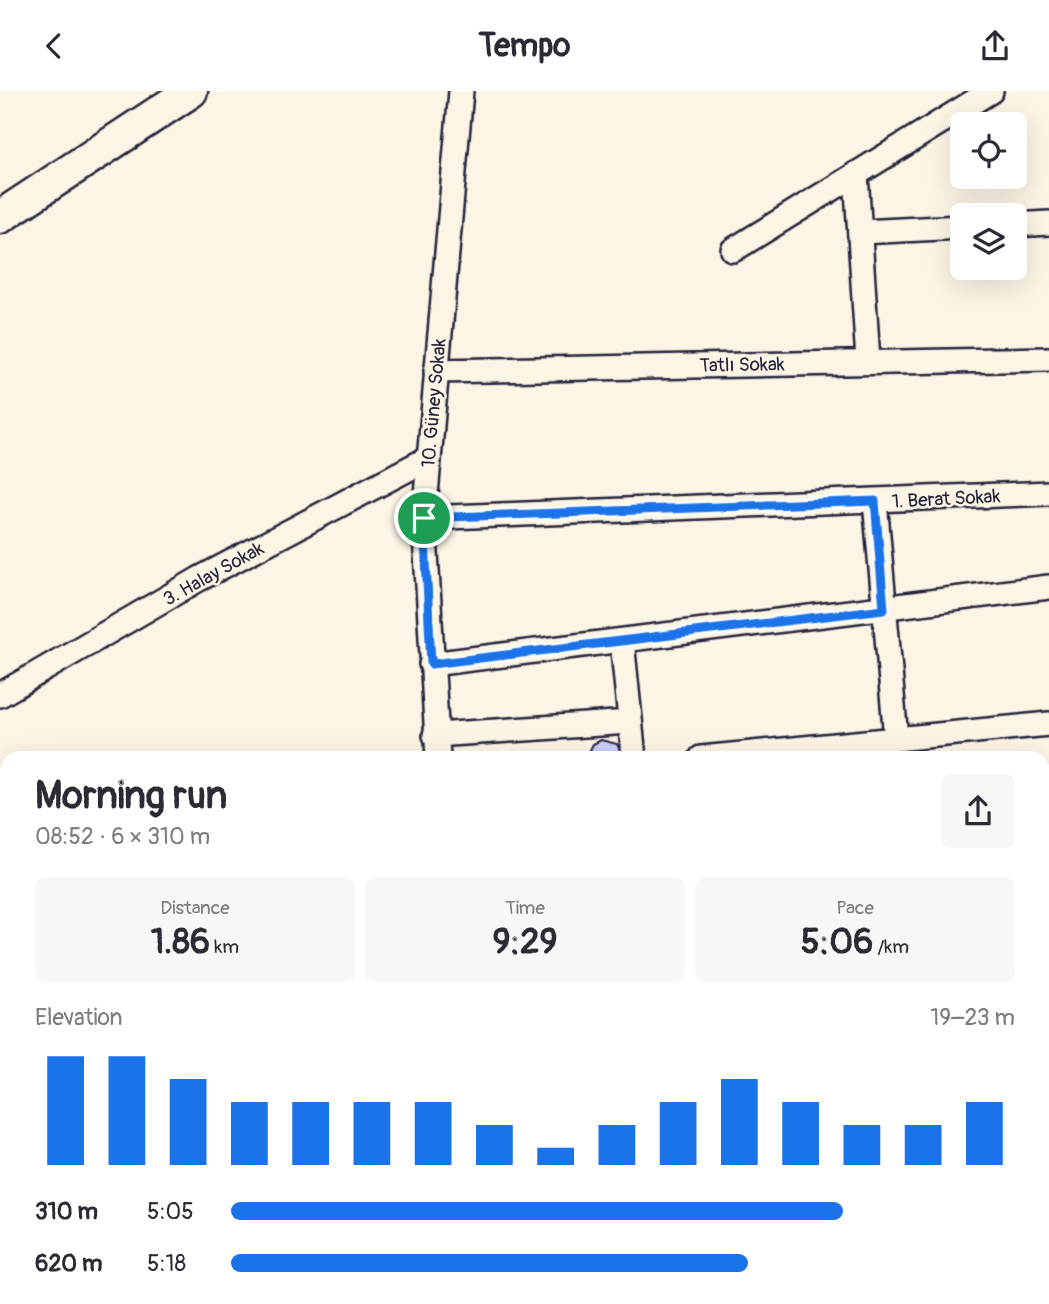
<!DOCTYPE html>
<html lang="en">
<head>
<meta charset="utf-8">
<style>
	:root { --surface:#fff; --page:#f7f7f7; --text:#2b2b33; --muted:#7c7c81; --accent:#1a73e8 }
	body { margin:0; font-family:Pangolin,sans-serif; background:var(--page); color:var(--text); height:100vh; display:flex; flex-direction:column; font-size:26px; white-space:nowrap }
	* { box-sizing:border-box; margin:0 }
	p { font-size:23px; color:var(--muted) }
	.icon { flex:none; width:38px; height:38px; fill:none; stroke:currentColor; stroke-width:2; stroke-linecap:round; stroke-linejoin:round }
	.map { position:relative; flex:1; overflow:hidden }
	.side { position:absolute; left:0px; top:660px; width:1050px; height:555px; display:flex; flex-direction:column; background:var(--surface); border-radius:21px 21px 0 0; box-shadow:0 7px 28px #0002 }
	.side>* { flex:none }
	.buttons { position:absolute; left:950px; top:21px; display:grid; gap:14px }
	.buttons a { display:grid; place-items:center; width:77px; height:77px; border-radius:10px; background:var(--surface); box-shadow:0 7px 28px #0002; font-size:35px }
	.pin { position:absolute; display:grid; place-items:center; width:60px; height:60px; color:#fff; margin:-30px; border:4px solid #fff; border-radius:50%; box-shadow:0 2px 7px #0007 }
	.round { display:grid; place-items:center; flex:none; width:74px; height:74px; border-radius:10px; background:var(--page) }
	.summary { display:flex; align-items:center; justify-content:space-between; height:119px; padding:0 35px }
	h1 { font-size:38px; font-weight:800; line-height:52px }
	.figures { display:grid; grid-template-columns:repeat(3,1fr); gap:10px; height:119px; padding:7px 35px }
	.figures div { display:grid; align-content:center; border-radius:10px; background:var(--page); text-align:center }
	.figures b { font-size:35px; font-weight:800 }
	.figures small { font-size:19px; font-weight:400 }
	.figures p { font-size:19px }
	.chart { height:196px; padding:14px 35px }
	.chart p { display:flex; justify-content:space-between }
	.chart svg { width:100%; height:126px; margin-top:7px; stroke:var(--accent); stroke-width:6 }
	ul { padding:0 35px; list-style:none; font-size:23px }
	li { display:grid; grid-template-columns:112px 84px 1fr; align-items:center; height:52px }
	li i { height:18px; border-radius:9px; background:var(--accent) }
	header { display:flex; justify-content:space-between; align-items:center; height:91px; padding:0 35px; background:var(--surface); font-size:32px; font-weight:800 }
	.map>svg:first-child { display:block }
	.building { fill:#c9cff7; stroke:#22223b; stroke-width:2 }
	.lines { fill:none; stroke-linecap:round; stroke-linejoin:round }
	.minor-casing { stroke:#22223b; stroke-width:28 }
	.secondary-casing { stroke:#22223b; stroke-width:37 }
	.minor { stroke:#fcf5e5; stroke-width:23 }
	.secondary { stroke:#fcf5e5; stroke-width:32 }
	.route-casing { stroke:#fff; stroke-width:14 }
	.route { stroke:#1a73e8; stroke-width:9 }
	.labels { text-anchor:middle; stroke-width:5; stroke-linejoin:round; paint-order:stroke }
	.street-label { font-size:19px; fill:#22223b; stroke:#fcf5e5 }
</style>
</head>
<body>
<header><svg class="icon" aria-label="back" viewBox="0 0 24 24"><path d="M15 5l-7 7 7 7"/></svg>Tempo<svg class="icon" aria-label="share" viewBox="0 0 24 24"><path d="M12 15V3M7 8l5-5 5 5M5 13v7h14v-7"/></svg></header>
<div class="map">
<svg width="1049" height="1213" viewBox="0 0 1049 1213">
	<rect width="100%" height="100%" fill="#fcf5e5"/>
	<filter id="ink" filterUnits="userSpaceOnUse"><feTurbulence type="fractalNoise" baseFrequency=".0143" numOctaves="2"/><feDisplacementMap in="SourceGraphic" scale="14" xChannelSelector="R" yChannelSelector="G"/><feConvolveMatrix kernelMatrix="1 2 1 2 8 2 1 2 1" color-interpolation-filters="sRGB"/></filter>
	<g filter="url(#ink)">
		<!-- building -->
		<polygon class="building" points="601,649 617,653 624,667 586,667 593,653"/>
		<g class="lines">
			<!-- minor casing -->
			<g class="minor-casing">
				<g id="minor">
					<polyline points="856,83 868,270"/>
					<polyline points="1015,134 1049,132"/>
					<polyline points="860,141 962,136"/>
					<polyline points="733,159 991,0"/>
					<polyline points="436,280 1049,268"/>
					<polyline points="875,410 896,648"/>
					<polyline points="424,427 1049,402"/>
					<polyline points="622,550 634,667"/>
					<polyline points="431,573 1049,496"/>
					<polyline points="0,604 199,488 429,367"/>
					<polyline points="435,644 630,631"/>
					<polyline points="438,667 424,427 461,0"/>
					<polyline points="701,667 1049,633"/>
					<polyline points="1043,750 1049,749"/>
					<polyline points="0,804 7,804"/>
					<polyline points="1043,890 1049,889"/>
					<polyline points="0,979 7,979"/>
					<polyline points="1043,1030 1049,1030"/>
					<polyline points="0,1054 7,1053"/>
					<polyline points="0,1157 7,1157"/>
					<polyline points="1043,1194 1049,1194"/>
					<polyline points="509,1208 510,1213"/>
					<polyline points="22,1213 22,1208"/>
					<polyline points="844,1213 902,1208"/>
				</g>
			</g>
			<!-- secondary casing -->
			<g class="secondary-casing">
				<polyline id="secondary" points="0,126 191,0"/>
			</g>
			<!-- minor -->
			<use href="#minor" class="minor"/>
			<!-- secondary -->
			<use href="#secondary" class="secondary"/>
		</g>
	</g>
	<g class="lines" filter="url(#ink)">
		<!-- route casing -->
		<g class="route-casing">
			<polygon id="route" points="875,410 884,518 431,573 424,427"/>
		</g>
		<!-- route -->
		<use href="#route" class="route"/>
	</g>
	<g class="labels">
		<!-- street labels -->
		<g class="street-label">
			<text transform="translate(742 273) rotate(-1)" y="7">Tatlı Sokak</text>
			<text transform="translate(433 312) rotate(-85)" y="7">10. Güney Sokak</text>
			<text transform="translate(946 407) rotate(-3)" y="7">1. Berat Sokak</text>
			<text transform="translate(213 482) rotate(-29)" y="7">3. Halay Sokak</text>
		</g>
	</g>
</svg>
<div class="buttons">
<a><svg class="icon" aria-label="locate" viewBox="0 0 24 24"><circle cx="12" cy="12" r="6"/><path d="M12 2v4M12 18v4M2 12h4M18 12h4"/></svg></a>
<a><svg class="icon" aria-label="layers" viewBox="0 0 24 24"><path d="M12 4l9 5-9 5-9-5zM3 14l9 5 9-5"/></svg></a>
</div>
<div class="pin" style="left:424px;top:427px;background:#1e9e55"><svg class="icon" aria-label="arrive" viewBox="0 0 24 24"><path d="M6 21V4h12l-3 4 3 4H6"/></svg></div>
<section class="side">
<div class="summary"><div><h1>Morning run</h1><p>08:52 · 6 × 310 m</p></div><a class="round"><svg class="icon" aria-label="share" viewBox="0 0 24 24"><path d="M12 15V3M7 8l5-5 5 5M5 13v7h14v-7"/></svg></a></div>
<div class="figures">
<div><p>Distance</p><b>1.86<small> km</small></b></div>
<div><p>Time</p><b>9:29</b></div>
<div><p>Pace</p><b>5:06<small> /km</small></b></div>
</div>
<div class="chart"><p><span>Elevation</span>19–23 m</p>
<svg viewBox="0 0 160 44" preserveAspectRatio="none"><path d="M5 44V6M15 44V6M25 44V14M35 44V22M45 44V22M55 44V22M65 44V22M75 44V30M85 44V38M95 44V30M105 44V22M115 44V14M125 44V22M135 44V30M145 44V30M155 44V22"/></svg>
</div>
<ul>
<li><b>310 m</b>5:05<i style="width:78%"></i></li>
<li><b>620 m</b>5:18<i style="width:66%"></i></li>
</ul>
</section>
</div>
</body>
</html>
